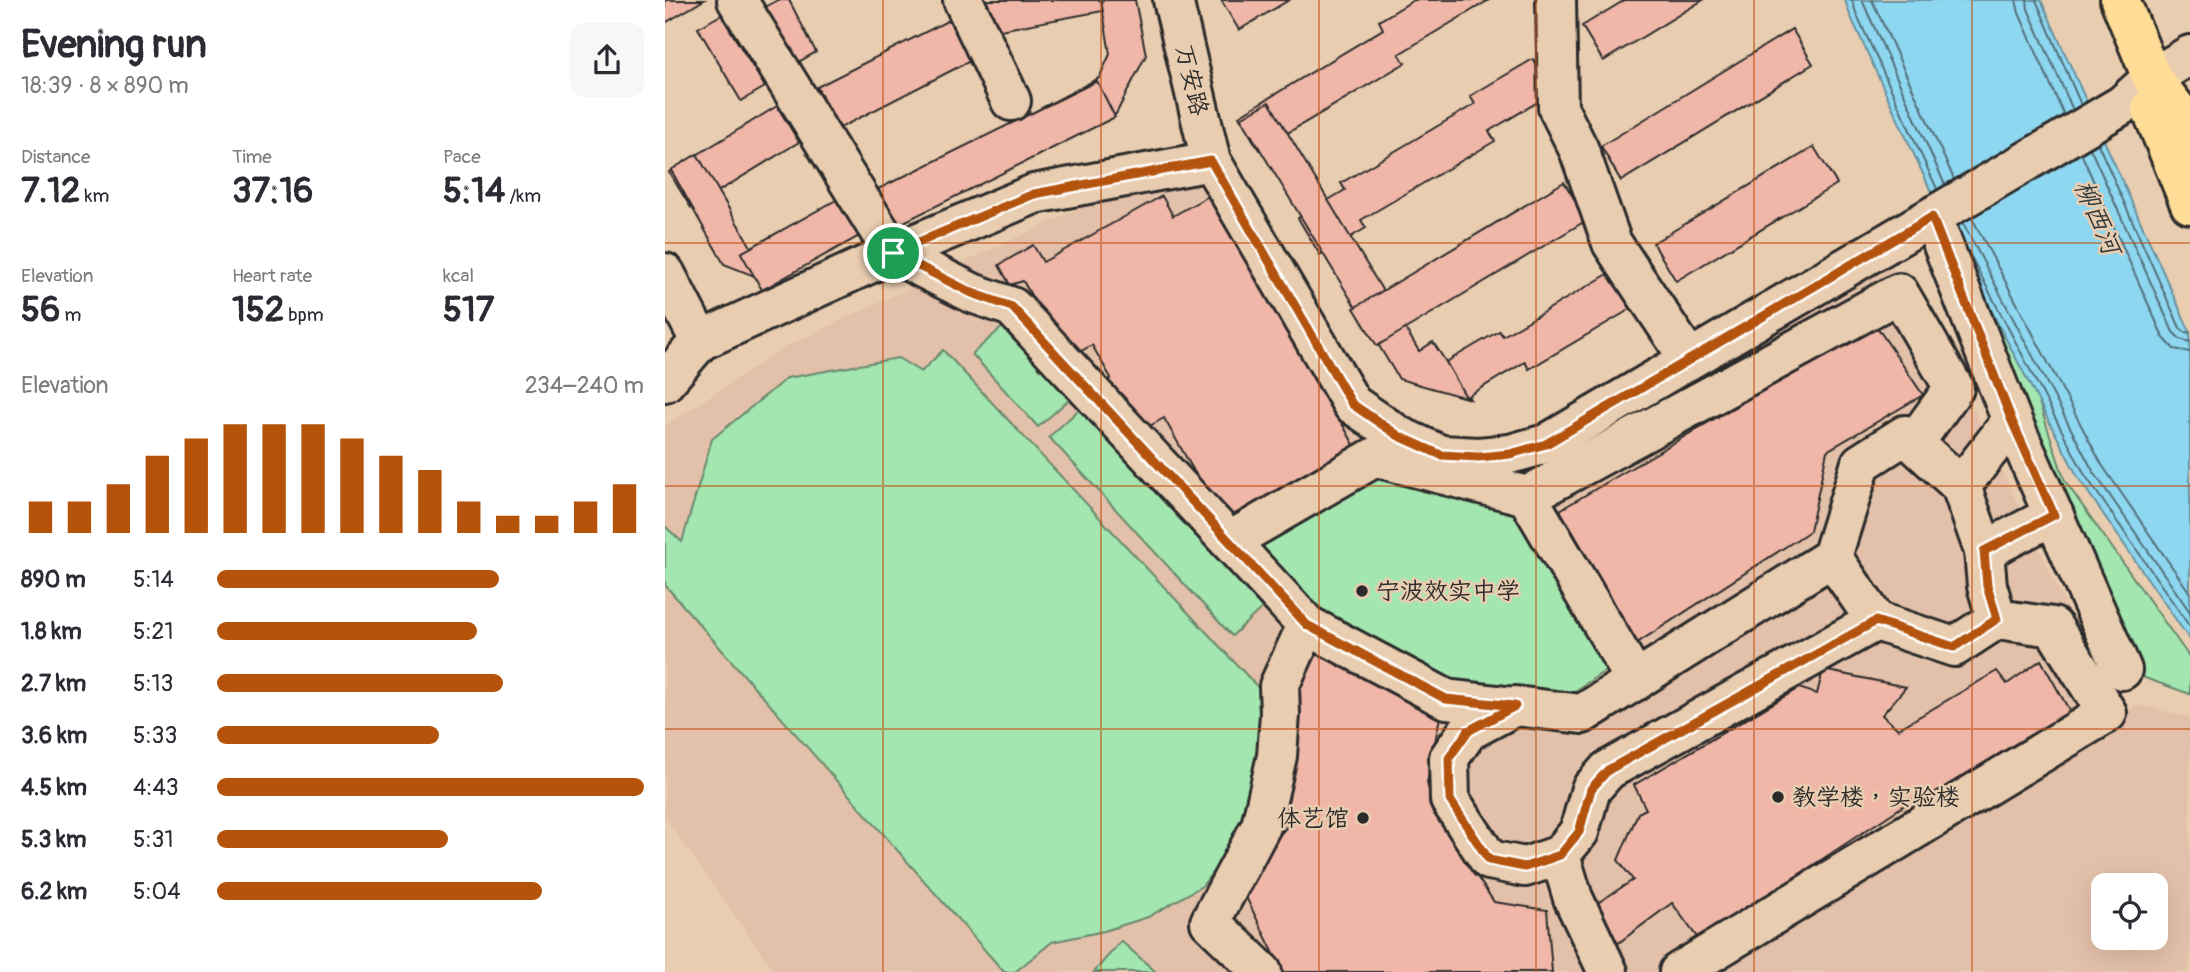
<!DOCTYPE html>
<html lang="en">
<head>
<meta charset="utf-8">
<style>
	:root { --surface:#fff; --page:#f7f7f7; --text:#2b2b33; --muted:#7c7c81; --accent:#b45309 }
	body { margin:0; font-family:Pangolin,"LXGW WenKai TC",sans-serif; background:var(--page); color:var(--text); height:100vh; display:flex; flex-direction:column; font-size:26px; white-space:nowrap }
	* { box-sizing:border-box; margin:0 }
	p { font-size:23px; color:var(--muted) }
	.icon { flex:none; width:38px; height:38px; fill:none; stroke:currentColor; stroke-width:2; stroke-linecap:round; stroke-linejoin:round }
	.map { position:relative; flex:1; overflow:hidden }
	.panel { display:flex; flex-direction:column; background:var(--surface); width:665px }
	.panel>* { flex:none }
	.controls { position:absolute; left:1426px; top:873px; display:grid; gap:14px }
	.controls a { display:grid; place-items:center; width:77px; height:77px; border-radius:14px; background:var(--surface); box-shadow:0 7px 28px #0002; font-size:35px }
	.pin { position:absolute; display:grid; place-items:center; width:60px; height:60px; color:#fff; margin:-30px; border:4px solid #fff; border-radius:50%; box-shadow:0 2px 7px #0007 }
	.round { display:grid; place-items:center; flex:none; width:74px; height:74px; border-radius:14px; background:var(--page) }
	.headline { display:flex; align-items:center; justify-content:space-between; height:119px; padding:0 21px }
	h1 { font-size:38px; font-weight:700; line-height:52px }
	.figures { display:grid; grid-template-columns:repeat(3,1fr); gap:10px; height:119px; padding:7px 21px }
	.figures div { display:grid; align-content:center }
	.figures b { font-size:35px; font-weight:700 }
	.figures small { font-size:19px; font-weight:400 }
	.figures p { font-size:19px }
	.chart { height:196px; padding:14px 21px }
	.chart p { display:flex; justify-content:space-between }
	.chart svg { width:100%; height:126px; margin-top:7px; stroke:var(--accent); stroke-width:6 }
	ul { padding:0 21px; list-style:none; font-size:23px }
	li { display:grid; grid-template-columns:112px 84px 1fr; align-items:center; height:52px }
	li i { height:18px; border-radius:9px; background:var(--accent) }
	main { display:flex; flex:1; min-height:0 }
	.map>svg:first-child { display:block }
	.built { fill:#e3c0a9; fill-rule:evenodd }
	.green { fill:#a3e6b0; stroke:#67886e; stroke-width:2 }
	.water { fill:#8ed7f0; stroke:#6692a1; stroke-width:2 }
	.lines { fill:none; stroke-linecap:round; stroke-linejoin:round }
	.shore { stroke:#53707a; stroke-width:2 }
	.building { fill:#f0b7a8; stroke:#2b2b2b; stroke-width:2 }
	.minor-casing { stroke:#2b2b2b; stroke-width:44 }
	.major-casing { stroke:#2b2b2b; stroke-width:44 }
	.minor { stroke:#e9cdb0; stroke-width:38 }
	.major { stroke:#ffdd96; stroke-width:38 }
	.route-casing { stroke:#fff; stroke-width:14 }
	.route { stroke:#b45309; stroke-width:9 }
	.grid { fill:none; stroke:#c25012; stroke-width:2; stroke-opacity:0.55 }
	.poi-dot { fill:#2b2b2b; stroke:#e9cdb0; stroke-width:2.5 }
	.labels { text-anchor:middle; stroke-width:5; stroke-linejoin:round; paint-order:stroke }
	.street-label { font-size:24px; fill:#2b2b2b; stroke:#e9cdb0 }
	.poi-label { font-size:24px; fill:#2b2b2b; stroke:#e9cdb0; text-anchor:start }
	.water-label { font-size:26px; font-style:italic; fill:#353c3f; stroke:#e9cdb0 }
</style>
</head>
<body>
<main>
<section class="panel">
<div class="headline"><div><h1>Evening run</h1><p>18:39 · 8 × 890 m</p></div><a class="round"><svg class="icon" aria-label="share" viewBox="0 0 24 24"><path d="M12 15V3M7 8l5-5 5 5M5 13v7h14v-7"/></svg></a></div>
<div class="figures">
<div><p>Distance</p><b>7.12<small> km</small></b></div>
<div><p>Time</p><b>37:16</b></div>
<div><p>Pace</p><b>5:14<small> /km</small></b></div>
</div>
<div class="figures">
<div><p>Elevation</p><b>56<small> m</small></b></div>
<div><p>Heart rate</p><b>152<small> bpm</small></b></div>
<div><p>kcal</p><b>517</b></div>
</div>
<div class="chart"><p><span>Elevation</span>234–240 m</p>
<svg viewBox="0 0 160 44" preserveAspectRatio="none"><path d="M5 44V33M15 44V33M25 44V27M35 44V17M45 44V11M55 44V6M65 44V6M75 44V6M85 44V11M95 44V17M105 44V22M115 44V33M125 44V38M135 44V38M145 44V33M155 44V27"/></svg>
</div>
<ul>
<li><b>890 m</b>5:14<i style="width:66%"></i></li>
<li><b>1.8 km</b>5:21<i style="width:61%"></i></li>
<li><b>2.7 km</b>5:13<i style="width:67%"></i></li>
<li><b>3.6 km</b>5:33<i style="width:52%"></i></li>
<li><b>4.5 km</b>4:43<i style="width:100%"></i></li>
<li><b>5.3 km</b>5:31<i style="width:54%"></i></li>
<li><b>6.2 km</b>5:04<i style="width:76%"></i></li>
</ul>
</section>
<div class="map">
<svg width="1525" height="972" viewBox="0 0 1525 972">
	<rect width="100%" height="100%" fill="#e9cdb0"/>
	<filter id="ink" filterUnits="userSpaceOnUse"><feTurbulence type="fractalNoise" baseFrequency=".0143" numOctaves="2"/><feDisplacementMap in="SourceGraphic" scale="14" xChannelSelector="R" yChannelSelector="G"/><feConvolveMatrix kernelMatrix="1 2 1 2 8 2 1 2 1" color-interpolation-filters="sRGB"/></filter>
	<g filter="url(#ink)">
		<!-- built -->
		<g class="built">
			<polygon points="537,178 684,412 828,470 1221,257 1305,402 1451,712 1035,972 110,972 0,818 0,426 122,346 421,205 476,183"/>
			<path d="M1471 705 1525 717V972H1057ZM1438 886H1491V938H1438Z"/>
		</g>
		<!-- green -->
		<g class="green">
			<polygon points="1305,194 1400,481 1525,658 1525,694 1457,670 1267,217"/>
			<polygon points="342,323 407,397 373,427 307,354"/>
			<polygon points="278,350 601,696 604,745 574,837 537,886 483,917 439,931 387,942 350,972 339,972 0,585 0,526 17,542 47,439 122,378 233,358 256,372"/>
			<polygon points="419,405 602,603 567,636 384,437"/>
			<polygon points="706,470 849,504 943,669 901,697 857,686 794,684 682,634 635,599 589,540"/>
			<polygon points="456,941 491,972 429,972"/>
		</g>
		<!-- water -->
		<polygon class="water" points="1180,0 1376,0 1525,332 1525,640 1414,479 1280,222 1185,15"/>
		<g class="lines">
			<!-- shore -->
			<g class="shore">
				<polyline points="1187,0 1191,13 1272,189"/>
				<polyline points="1197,0 1280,185"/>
				<polyline points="1207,0 1289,179"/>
				<polyline points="1351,0 1354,13 1399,115"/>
				<polyline points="1362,0 1363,9 1408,110"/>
				<polyline points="1371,0 1416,105"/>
				<polyline points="1433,144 1515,328 1520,332 1525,333"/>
				<polyline points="1425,148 1508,332 1515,339 1525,342"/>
				<polyline points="1416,153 1498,337 1509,349 1525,352"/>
				<polyline points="1307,218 1437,465 1525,593"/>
				<polyline points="1298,223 1428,471 1525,612"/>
				<polyline points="1303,251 1420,475 1525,627"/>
			</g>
		</g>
		<!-- building -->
		<g class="building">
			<polygon points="0,0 39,0 0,23"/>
			<polygon points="113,0 124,0 151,52 128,65 98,8"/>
			<polygon points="318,0 470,0 470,5 324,32"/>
			<polygon points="436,0 470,0 481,55 451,114 226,226 210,195 434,78 445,54"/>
			<polygon points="556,0 624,0 574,30"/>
			<polygon points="749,0 824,0 734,54 740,63 594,150 574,116 718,29 714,21"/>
			<polygon points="960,0 1038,0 938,61 917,26"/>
			<polygon points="56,15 100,87 76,101 33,28"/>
			<polygon points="284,20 305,61 173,129 152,87"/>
			<polygon points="1127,29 1148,64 956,181 936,146"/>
			<polygon points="868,59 888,93 824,131 830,141 696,220 701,228 655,255 633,218 680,190 676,183 810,104 805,96"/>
			<polygon points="432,81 450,117 227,228 209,191"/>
			<polygon points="604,102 754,351 768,342 805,399 734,379 576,118"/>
			<polygon points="112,106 134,142 26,208 4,172"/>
			<polygon points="1149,147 1172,184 1011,281 988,243"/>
			<polygon points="32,154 107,283 59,264 6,170"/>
			<polygon points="899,182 922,220 712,346 689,308"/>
			<polygon points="547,194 692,450 560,526 499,418 474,432 436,386 446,378 427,345 402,359 358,281 345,285 334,265 368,245 378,262 497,196 508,216"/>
			<polygon points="173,199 194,236 97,290 76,253"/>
			<polygon points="948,271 969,307 864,369 860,362 801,397 781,362 834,331 838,336"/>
			<polygon points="1210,324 1258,395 1162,451 1145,531 972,643 895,510"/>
			<polygon points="649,653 664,659 775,717 762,783 770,813 829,902 882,910 887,972 618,972 574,883 624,824 617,800 634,683"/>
			<polygon points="1376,660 1408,717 1270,803 1261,791 1034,940 1007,903 952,944 928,906 968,880 953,860 973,813 981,809 969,785 1134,688 1152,694 1158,670 1241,687 1217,715 1233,729 1332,671 1342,684"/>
		</g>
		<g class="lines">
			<!-- minor casing -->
			<g class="minor-casing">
				<g id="minor">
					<polyline points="72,0 228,253 307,293 347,307 642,625 781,699 850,707"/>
					<polyline points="298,0 346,101"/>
					<polyline points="508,0 546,161 687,404 734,436 776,455 814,457 845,454 881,444 1457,105 1487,78 1525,55"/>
					<polyline points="891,0 893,108 914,150 947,243 1024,359"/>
					<polyline points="1267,217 1347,421 1457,670"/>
					<polyline points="0,273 35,341 228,253 369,194 546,161"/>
					<polyline points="0,382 35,341"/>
					<polyline points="1347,421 1296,486 1240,435 1196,463 1167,557 917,714 850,706 803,731 784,758 785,800 824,860 860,867 895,855 914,832 926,789 943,770 1211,621 1289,647 1332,619 1322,586 1319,551 1389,515"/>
					<polyline points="1296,486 1319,551"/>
					<polyline points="862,496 1234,293 1289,388 1249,443"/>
					<polyline points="565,541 710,457 862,496 971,681"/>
					<polyline points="1167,557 1211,621"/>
					<polyline points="895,855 908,898 943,972"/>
					<polyline points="597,972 545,922 596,826 612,756 615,714 614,686 642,625"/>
					<polyline points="1014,972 1442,713 1388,627 1332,619"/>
				</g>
			</g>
			<!-- major casing -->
			<g class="major-casing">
				<g id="major">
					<polyline points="1455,0 1487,78 1517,116 1525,137"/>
					<polyline points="1486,108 1525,204"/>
				</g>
			</g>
			<!-- minor -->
			<use href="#minor" class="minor"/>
			<!-- major -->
			<use href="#major" class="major"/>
		</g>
	</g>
	<g class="lines" filter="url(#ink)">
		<!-- route casing -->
		<g class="route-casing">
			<polygon id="route" points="546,161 687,404 734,436 776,455 814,457 845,454 881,444 1267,217 1347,421 1389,515 1319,551 1322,586 1332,619 1289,647 1211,621 943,770 926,789 914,832 895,855 860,867 824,860 785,800 784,758 803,731 850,706 781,699 642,625 347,307 307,293 228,253 369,194"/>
		</g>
		<!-- route -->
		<use href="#route" class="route"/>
	</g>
	<!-- grid -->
	<path class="grid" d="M218 0V972M436 0V972M654 0V972M871 0V972M1089 0V972M1307 0V972M0 243H1525M0 486H1525M0 729H1525"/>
	<!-- markers -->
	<g class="poi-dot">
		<circle cx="697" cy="591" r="7"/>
		<circle cx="1113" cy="797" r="7"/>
		<circle cx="698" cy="818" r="7"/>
	</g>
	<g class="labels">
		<!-- street labels -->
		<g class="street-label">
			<text transform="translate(527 80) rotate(77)" y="8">万安路</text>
		</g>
		<!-- poi labels -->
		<g class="poi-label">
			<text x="711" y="599">宁波效实中学</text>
			<text x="1127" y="805">教学楼，实验楼</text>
			<text x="684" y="826" text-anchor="end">体艺馆</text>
		</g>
		<!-- water labels -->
		<g class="water-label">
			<text transform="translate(1433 217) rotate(67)" y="9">柳西河</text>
		</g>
	</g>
</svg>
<div class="controls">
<a><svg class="icon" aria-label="locate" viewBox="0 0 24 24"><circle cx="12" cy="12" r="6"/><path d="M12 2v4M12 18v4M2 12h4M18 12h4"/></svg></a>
</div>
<div class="pin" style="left:228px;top:253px;background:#1e9e55"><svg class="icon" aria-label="arrive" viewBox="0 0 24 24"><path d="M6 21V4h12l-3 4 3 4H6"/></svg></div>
</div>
</main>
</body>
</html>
